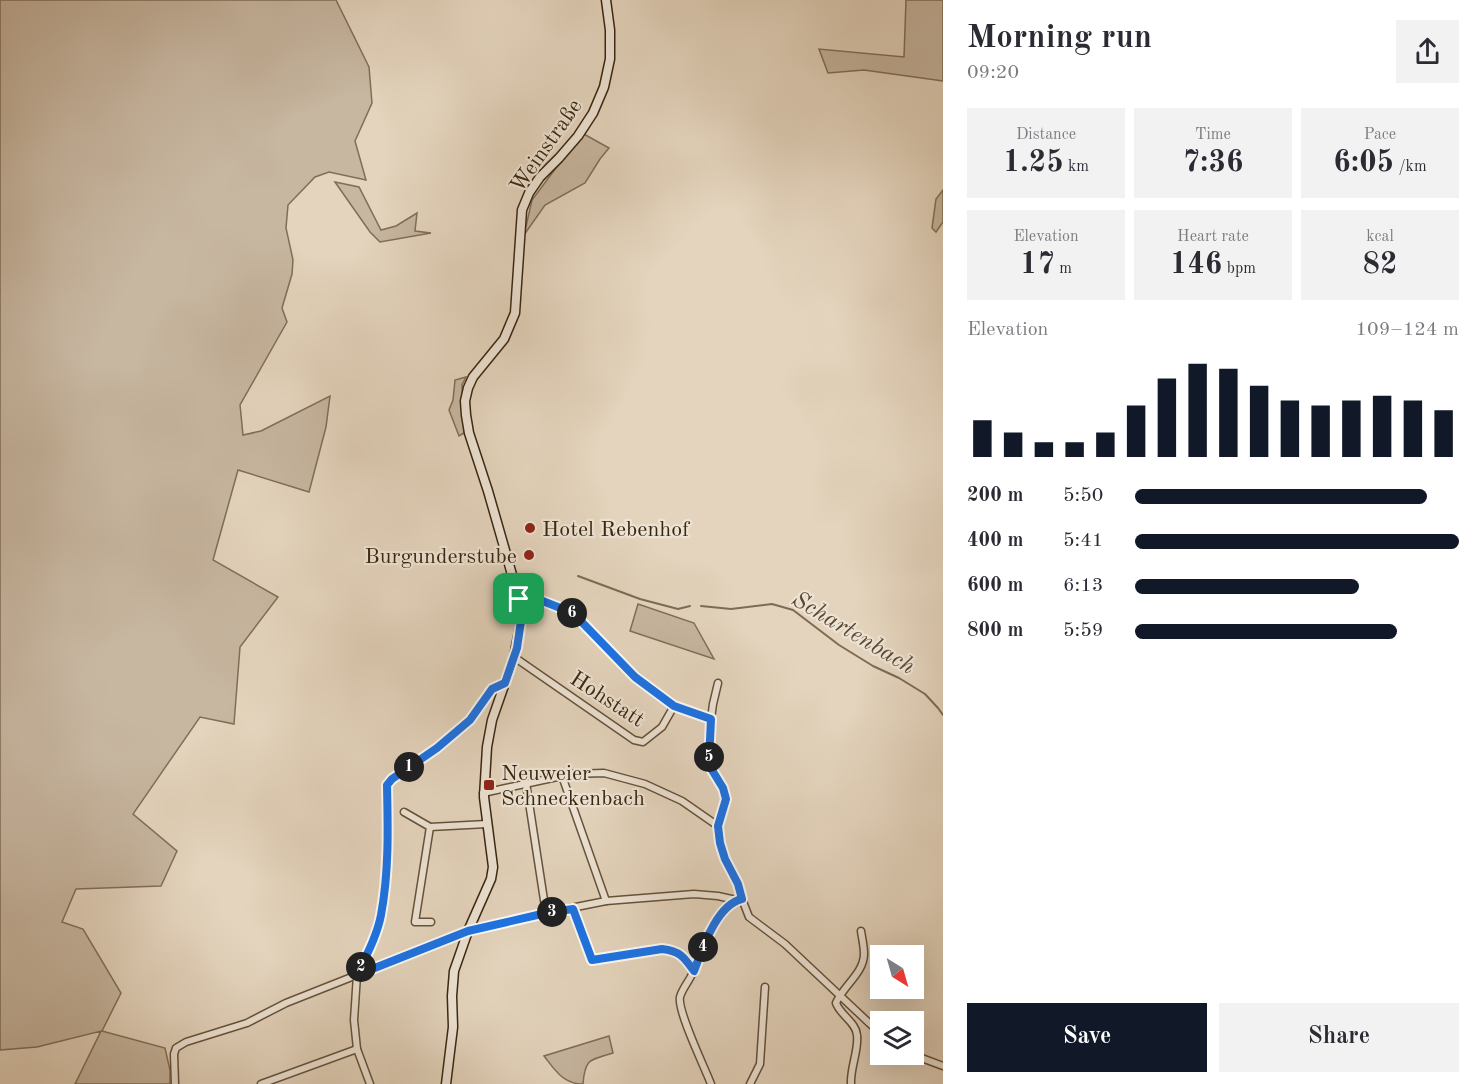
<!DOCTYPE html>
<html lang="en">
<head>
<meta charset="utf-8">
<style>
	:root { --surface:#fff; --page:#f2f2f3; --text:#2b2b33; --muted:#7c7c81; --accent:#111827 }
	body { margin:0; font-family:"Old Standard TT",serif; background:var(--page); color:var(--text); height:100vh; display:flex; flex-direction:column; font-size:22px; white-space:nowrap }
	* { box-sizing:border-box; margin:0 }
	p { font-size:20px; color:var(--muted) }
	.icon { flex:none; width:33px; height:33px; fill:none; stroke:currentColor; stroke-width:2; stroke-linecap:round; stroke-linejoin:round }
	.map { position:relative; flex:1; overflow:hidden }
	.panel { display:flex; flex-direction:column; background:var(--surface); width:540px }
	.panel>* { flex:none }
	.needle { width:39px; rotate:143deg }
	.tools { position:absolute; left:870px; top:945px; display:grid; gap:12px }
	.tools a { display:grid; place-items:center; width:54px; height:54px; border-radius:0px; background:var(--surface); box-shadow:0 6px 24px #0002; font-size:30px }
	.pin { position:absolute; display:grid; place-items:center; width:51px; height:51px; color:#fff; margin:-26px; border-radius:12px; box-shadow:0 3px 9px #0006 }
	.km { position:absolute; width:30px; height:30px; margin:-15px; border-radius:50%; background:#222; color:#fff; font-size:16px; line-height:30px; text-align:center }
	.round { display:grid; place-items:center; flex:none; width:63px; height:63px; border-radius:0px; background:var(--page) }
	.overview { display:flex; align-items:center; justify-content:space-between; height:102px; padding:0 24px }
	h1 { font-size:33px; font-weight:700; line-height:45px }
	.stats { display:grid; grid-template-columns:repeat(3,1fr); gap:9px; height:102px; padding:6px 24px }
	.stats div { display:grid; align-content:center; border-radius:0px; background:var(--page); text-align:center }
	.stats b { font-size:30px; font-weight:700 }
	.stats small { font-size:16px; font-weight:400 }
	.stats p { font-size:16px }
	.chart { height:168px; padding:12px 24px }
	.chart p { display:flex; justify-content:space-between }
	.chart svg { width:100%; height:108px; margin-top:6px; stroke:var(--accent); stroke-width:6 }
	.action { display:flex; gap:12px; margin-top:auto; padding:12px 24px }
	.action a { flex:1; height:69px; border-radius:0px; background:var(--accent); color:#fff; font-size:24px; font-weight:700; line-height:69px; text-align:center }
	.action a+a { background:var(--page); color:var(--text) }
	ul { padding:0 24px; list-style:none; font-size:20px }
	li { display:grid; grid-template-columns:96px 72px 1fr; align-items:center; height:45px }
	li i { height:15px; border-radius:8px; background:var(--accent) }
	main { display:flex; flex:1; min-height:0 }
	.map>svg:first-child { display:block }
	.green { fill:#c7b6a0; stroke:#806e58; stroke-width:1.5 }
	.lines { fill:none; stroke-linecap:round; stroke-linejoin:round }
	.stream { stroke:#7d6b54; stroke-width:2 }
	.street-casing { stroke:#64523b; stroke-width:9 }
	.secondary-casing { stroke:#392610; stroke-width:11 }
	.street { stroke:#ede3d4; stroke-width:6 }
	.secondary { stroke:#ede3d4; stroke-width:8 }
	.route-casing { stroke:#fff; stroke-width:12 }
	.route { stroke:#1a73e8; stroke-width:8 }
	.poi-dot { fill:#8f2418; stroke:#ede3d4; stroke-width:2 }
	.labels { text-anchor:middle; stroke-width:4.5; stroke-linejoin:round; paint-order:stroke }
	.street-label { font-size:22px; fill:#392610; stroke:#ede3d4 }
	.poi-label { font-size:22px; fill:#392610; stroke:#ede3d4; text-anchor:start }
	.water-label { font-size:24px; font-style:italic; fill:#5b4832; stroke:#ede3d4 }
</style>
</head>
<body>
<main>
<div class="map">
<svg width="943" height="1084" viewBox="0 0 943 1084">
	<rect width="100%" height="100%" fill="#e4d4bd"/>
	<filter id="stains"><feTurbulence type="fractalNoise" baseFrequency=".00333" numOctaves="4"/><feColorMatrix values="0 0 0 0 .2 0 0 0 0 .09 0 0 0 0 .02 0 0 0 .5 -.17"/></filter>
	<radialGradient id="worn" r=".72"><stop offset=".6" stop-color="#630" stop-opacity="0"/><stop offset="1" stop-color="#630" stop-opacity=".3"/></radialGradient>
	<!-- green -->
	<g class="green">
		<polygon points="0,0 336,0 369,67 372,103 355,141 366,180 329,172 315,177 288,205 286,228 293,260 292,274 282,308 287,322 240,405 243,435 261,431 330,396 326,427 309,492 238,470 213,560 278,597 240,647 234,724 200,717 133,814 177,851 161,886 76,889 62,922 83,929 121,993 102,1031 165,1048 170,1070 170,1084 75,1084 101,1031 37,1047 0,1050"/>
		<polygon points="906,0 943,0 943,81 864,70 828,73 819,49 904,57"/>
		<polygon points="582,133 609,148 600,159 585,183 545,205 524,235 532,200"/>
		<polygon points="335,182 359,187 381,230 396,226 417,213 415,231 431,233 380,242 370,232"/>
		<polygon points="943,190 943,222 936,232 932,228 936,199"/>
		<polygon points="466,377 462,385 464,433 459,436 449,410 453,400 455,380"/>
		<polygon points="638,604 694,623 714,659 630,631"/>
		<path d="M609 1036 613 1053C590 1060 585 1058 583 1084 563 1084 555 1070 544 1056Z"/>
	</g>
	<g class="lines">
		<!-- stream -->
		<g class="stream">
			<polyline points="578,576 640,599 678,609 690,606"/>
			<polyline points="701,606 731,609 772,604 793,610 839,645 873,666 899,678 925,694 938,708 943,715"/>
		</g>
		<!-- street casing -->
		<g class="street-casing">
			<g id="street">
				<polyline points="519,599 528,596 535,598 573,613 635,677 674,706 711,719"/>
				<polyline points="514,657 634,740 643,742 662,727 674,706"/>
				<polyline points="562,776 606,901"/>
				<polyline points="526,783 546,913"/>
				<polyline points="483,793 571,774 604,773 645,784 682,801 718,826 720,843 725,859 738,884 742,899 749,917 785,944 867,1021 880,1033"/>
				<polyline points="404,812 430,827 487,824"/>
				<polyline points="718,826 726,799 723,788 712,770 709,761 711,719 713,704 718,683"/>
				<polyline points="430,827 415,922 431,922"/>
				<path d="M573 909 592 960 662 949C680 950 684 957 694 971"/>
				<polyline points="911,1054 943,1066"/>
				<polyline points="175,1084 174,1054 176,1048 186,1042 247,1023 286,1003 468,931 546,913 606,901 694,894 718,896 736,900"/>
				<polyline points="261,1084 357,1049"/>
				<polyline points="370,1084 357,1049 354,1020 357,975 368,954 381,916 388,850 387,785 392,779 437,748 470,720 492,689 505,683"/>
				<path d="M711 1084C705 1068 677 1011 680 997 682 989 690 980 693 972 704 948 712 910 739 900"/>
				<polyline points="750,1084 760,1064 765,987"/>
				<path d="M851 1084C850 1068 859 1050 857 1035 856 1022 840 1015 836 1003 843 986 864 973 864 954 864 946 862 938 861 931"/>
			</g>
		</g>
		<!-- secondary casing -->
		<g class="secondary-casing">
			<polyline id="secondary" points="446,1084 453,1027 452,996 454,971 468,931 491,879 493,867 484,797 487,747 492,720 514,657 521,621 519,599 488,491 469,433 466,415 465,401 468,388 473,377 504,339 515,313 522,210 529,193 540,177 559,158 578,136 593,113 604,87 610,59 610,30 606,0"/>
		</g>
		<!-- street -->
		<use href="#street" class="street"/>
		<!-- secondary -->
		<use href="#secondary" class="secondary"/>
	</g>
	<g class="lines">
		<!-- route casing -->
		<g class="route-casing">
			<path id="route" d="M528 597 535 598 573 613 635 677 674 706 711 719 709 761 712 770 723 788 726 799 718 826 720 843 725 859 738 884 742 899C716 905 702 950 694 971 684 957 680 951 662 949L592 960 573 909 546 913 468 931 357 975C366 956 377 936 381 915 389 872 388 829 387 785L392 779 437 748 470 720 492 689 505 683 517 648 521 621 519 599Z"/>
		</g>
		<!-- route -->
		<use href="#route" class="route"/>
	</g>
	<!-- markers -->
	<g class="poi-dot">
		<circle cx="530" cy="528" r="6"/>
		<circle cx="529" cy="555" r="6"/>
		<rect x="483" y="779" width="12" height="12" rx="3"/>
	</g>
	<g class="labels">
		<!-- street labels -->
		<g class="street-label">
			<text transform="translate(545 145) rotate(-55)" y="8">Weinstraße</text>
			<text transform="translate(608 698) rotate(33)" y="8">Hohstatt</text>
		</g>
		<!-- poi labels -->
		<g class="poi-label">
			<text x="542" y="536">Hotel Rebenhof</text>
			<text x="517" y="563" text-anchor="end">Burgunderstube</text>
			<text x="501" y="780">Neuweier<tspan x="501" dy="25">Schneckenbach</tspan></text>
		</g>
		<!-- water labels -->
		<g class="water-label">
			<text transform="translate(854 632) rotate(31)" y="8">Schartenbach</text>
		</g>
	</g>
	<rect width="100%" height="100%" filter="url(#stains)"/>
	<rect width="100%" height="100%" fill="url(#worn)"/>
</svg>
<div class="tools">
<a><svg class="needle" viewBox="-14 -14 28 28"><path d="M0-13l5 13h-10z" fill="#e53935"/><path d="M0 13l5-13h-10z" fill="#7c7c81"/></svg></a>
<a><svg class="icon" aria-label="layers" viewBox="0 0 24 24"><path d="M12 4l9 5-9 5-9-5zM3 14l9 5 9-5"/></svg></a>
</div>
<div class="pin" style="left:519px;top:599px;background:#1e9e55"><svg class="icon" aria-label="arrive" viewBox="0 0 24 24"><path d="M6 21V4h12l-3 4 3 4H6"/></svg></div>
<b class="km" style="left:409px;top:767px">1</b>
<b class="km" style="left:361px;top:967px">2</b>
<b class="km" style="left:552px;top:912px">3</b>
<b class="km" style="left:703px;top:947px">4</b>
<b class="km" style="left:709px;top:757px">5</b>
<b class="km" style="left:572px;top:613px">6</b>
</div>
<section class="panel">
<div class="overview"><div><h1>Morning run</h1><p>09:20</p></div><a class="round"><svg class="icon" aria-label="share" viewBox="0 0 24 24"><path d="M12 15V3M7 8l5-5 5 5M5 13v7h14v-7"/></svg></a></div>
<div class="stats">
<div><p>Distance</p><b>1.25<small> km</small></b></div>
<div><p>Time</p><b>7:36</b></div>
<div><p>Pace</p><b>6:05<small> /km</small></b></div>
</div>
<div class="stats">
<div><p>Elevation</p><b>17<small> m</small></b></div>
<div><p>Heart rate</p><b>146<small> bpm</small></b></div>
<div><p>kcal</p><b>82</b></div>
</div>
<div class="chart"><p><span>Elevation</span>109–124 m</p>
<svg viewBox="0 0 160 44" preserveAspectRatio="none"><path d="M5 44V29M15 44V34M25 44V38M35 44V38M45 44V34M55 44V23M65 44V12M75 44V6M85 44V8M95 44V15M105 44V21M115 44V23M125 44V21M135 44V19M145 44V21M155 44V25"/></svg>
</div>
<ul>
<li><b>200 m</b>5:50<i style="width:90%"></i></li>
<li><b>400 m</b>5:41<i style="width:100%"></i></li>
<li><b>600 m</b>6:13<i style="width:69%"></i></li>
<li><b>800 m</b>5:59<i style="width:81%"></i></li>
</ul>
<div class="action"><a>Save</a><a>Share</a></div>
</section>
</main>
</body>
</html>
